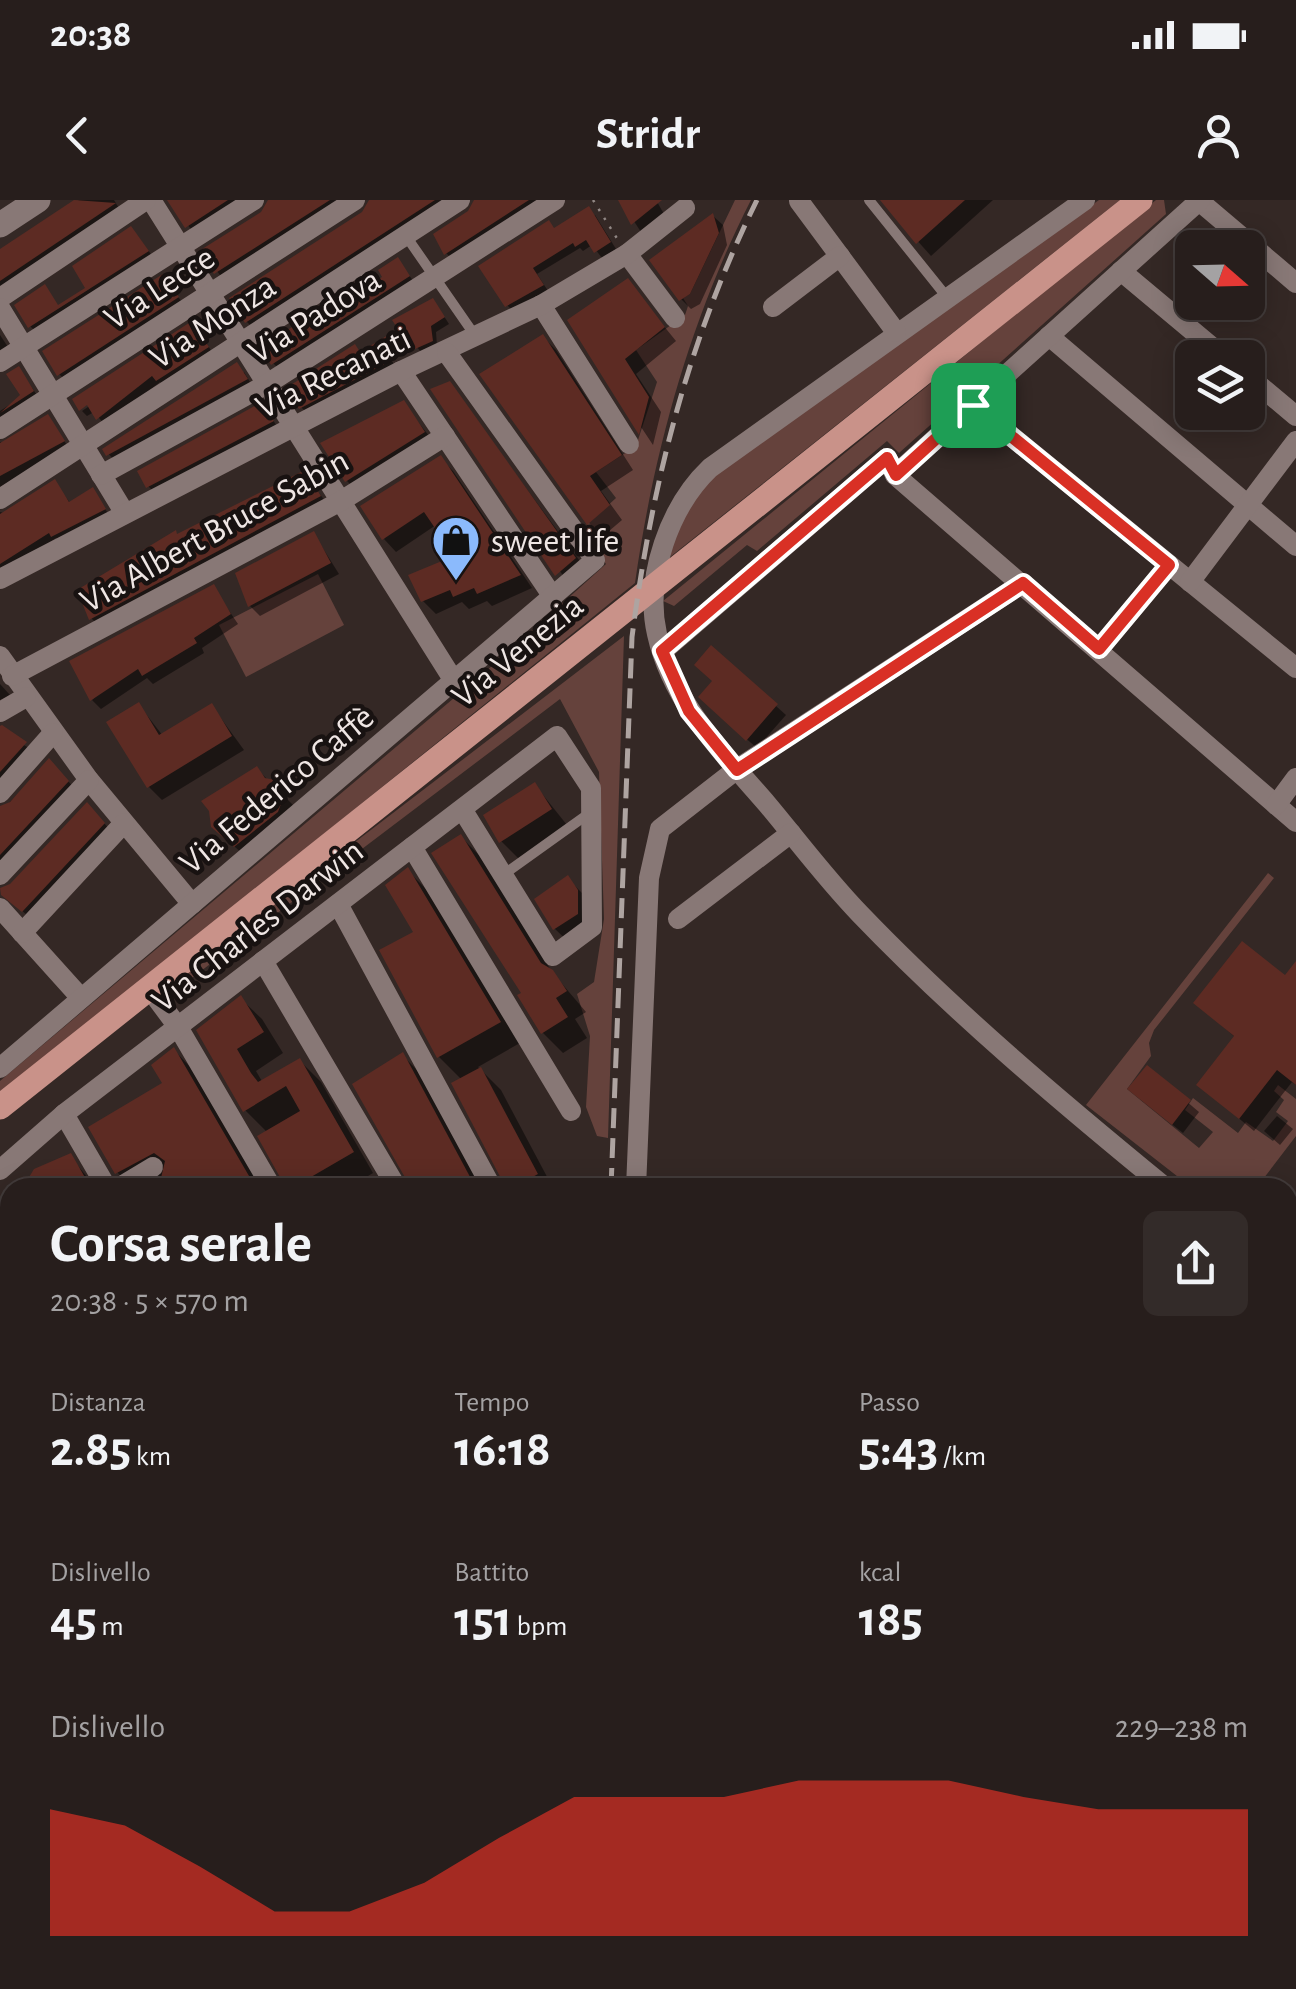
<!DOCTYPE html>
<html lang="it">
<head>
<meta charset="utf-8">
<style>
	:root { --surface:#271e1c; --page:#332b29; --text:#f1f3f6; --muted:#a4a2a3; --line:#433c3b; --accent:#d93025 }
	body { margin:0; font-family:"Alegreya Sans",sans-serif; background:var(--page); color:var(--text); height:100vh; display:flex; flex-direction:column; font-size:38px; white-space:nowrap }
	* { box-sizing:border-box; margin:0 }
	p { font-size:32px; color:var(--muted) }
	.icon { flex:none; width:55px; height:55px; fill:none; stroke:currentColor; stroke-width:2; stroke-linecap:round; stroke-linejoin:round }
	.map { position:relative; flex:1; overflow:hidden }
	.details { position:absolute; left:0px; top:978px; width:1298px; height:812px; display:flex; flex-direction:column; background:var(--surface); border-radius:30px 30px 0 0; box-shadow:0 5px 25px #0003,0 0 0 2px var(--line) }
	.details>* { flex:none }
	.needle { width:65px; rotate:110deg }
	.tools { position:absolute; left:1175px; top:30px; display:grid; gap:20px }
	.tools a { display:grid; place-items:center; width:90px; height:90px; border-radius:15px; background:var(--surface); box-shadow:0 5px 25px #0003,0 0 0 2px var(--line); font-size:50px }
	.pin { position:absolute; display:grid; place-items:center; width:85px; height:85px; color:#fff; margin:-42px; border-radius:20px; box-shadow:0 5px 15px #0006 }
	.round { display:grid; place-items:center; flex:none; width:105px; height:105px; border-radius:15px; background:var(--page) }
	.overview { display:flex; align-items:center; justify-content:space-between; height:170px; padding:0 50px }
	h1 { font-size:55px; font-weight:700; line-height:75px }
	.metrics { display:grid; grid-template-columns:repeat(3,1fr); gap:15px; height:170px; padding:10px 50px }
	.metrics div { display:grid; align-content:center }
	.metrics b { font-size:50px; font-weight:700 }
	.metrics small { font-size:28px; font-weight:400 }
	.metrics p { font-size:28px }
	.chart { height:280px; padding:20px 50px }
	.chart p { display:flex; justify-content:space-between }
	.chart svg { width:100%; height:180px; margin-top:10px; fill:var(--accent); opacity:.7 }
	.status { display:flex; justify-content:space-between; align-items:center; height:70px; padding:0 50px; background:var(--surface); direction:ltr }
	.status svg { height:28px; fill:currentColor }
	header { display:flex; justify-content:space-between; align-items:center; height:130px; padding:0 50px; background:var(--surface); font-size:45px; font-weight:700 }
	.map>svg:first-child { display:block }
	.green { fill:#65423c }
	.shadow { fill:#0007 }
	.building { fill:#5d2b23 }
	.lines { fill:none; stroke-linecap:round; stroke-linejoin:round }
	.path { stroke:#918784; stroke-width:2.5; stroke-dasharray:2.5 8; stroke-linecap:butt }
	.service { stroke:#887876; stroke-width:10 }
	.minor { stroke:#887876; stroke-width:20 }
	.tertiary { stroke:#887876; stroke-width:25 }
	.primary { stroke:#c99289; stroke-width:25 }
	.rail { stroke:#aea4a1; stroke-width:5; stroke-dasharray:20 10; stroke-linecap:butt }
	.route-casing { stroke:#fff; stroke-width:20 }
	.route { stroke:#d93025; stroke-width:12 }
	.labels { text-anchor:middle; stroke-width:9; stroke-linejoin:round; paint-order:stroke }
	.street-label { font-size:35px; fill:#efe6e4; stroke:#181211 }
	.poi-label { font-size:35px; fill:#efe6e4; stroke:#181211; text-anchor:start }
</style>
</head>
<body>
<div class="status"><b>20:38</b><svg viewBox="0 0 49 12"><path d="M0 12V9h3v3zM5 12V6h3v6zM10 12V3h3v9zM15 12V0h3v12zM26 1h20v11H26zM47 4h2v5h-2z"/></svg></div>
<header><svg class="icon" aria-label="back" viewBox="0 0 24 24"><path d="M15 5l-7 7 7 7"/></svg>Stridr<svg class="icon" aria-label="person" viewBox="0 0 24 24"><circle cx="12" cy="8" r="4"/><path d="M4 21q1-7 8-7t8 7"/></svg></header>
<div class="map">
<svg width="1296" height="1789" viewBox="0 0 1296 1789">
	<rect width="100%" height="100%" fill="#342825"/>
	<!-- green -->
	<g class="green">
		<path d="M735 0H751C690 120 654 250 635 383L0 895V881L505 455 606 364 581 330 616 298 596 272 636 246 657 182 636 150 685 115 688 106 683 98 690 94Z"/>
		<polygon points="1099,0 1120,0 670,357 674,332 705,282"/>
		<polygon points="1156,0 1164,0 1166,14 899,253 887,241 757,351 747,345 674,406 663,401"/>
		<polygon points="318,374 344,425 246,477 219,425"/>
		<polygon points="624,436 608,938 597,936 586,907 590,836 577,794 594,782 604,719 599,572 560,499 168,796 168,788 179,777"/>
		<polygon points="1268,673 1274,678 1154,830 1149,843 1151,856 1127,889 1199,948 1213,932 1185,910 1193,898 1238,933 1246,922 1273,941 1288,921 1276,912 1284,900 1274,891 1278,885 1296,899 1296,936 1257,987 1191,987 1086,905"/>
	</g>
	<!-- shadow -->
	<g class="shadow">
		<polygon points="79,0 114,0 120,10 0,92 0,53 14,50"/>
		<polygon points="170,0 250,0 195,35"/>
		<polygon points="271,0 351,0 225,82 203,52 264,13"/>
		<polygon points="386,0 456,0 256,131 247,122 232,99"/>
		<polygon points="475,0 551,0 455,62 446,53"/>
		<polygon points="620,0 656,0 664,14 641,32"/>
		<polygon points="881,0 993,0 931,56"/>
		<polygon points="595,15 616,49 602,58 592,45 583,51 580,48 537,74 548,91 513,111 507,105 555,30"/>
		<polygon points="713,16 723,25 727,45 700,104 691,109 681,99"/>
		<polygon points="137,35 153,57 36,132 30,126 89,89"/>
		<polygon points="398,60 414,82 279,169 273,163 348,102 385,78"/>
		<polygon points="164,78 185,106 67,182 59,174"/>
		<polygon points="628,82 676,141 636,174 661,212 653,245 570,120"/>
		<polygon points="438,107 449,124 436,132 437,146 422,153 415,145 392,161 395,166 306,212 301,207 361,155"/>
		<polygon points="199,132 214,155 165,187 160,182 105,225 94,212 87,216 82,211"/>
		<polygon points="0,135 8,147 0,152"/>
		<polygon points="543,137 556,150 633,270 601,291 622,320 602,337 589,323"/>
		<polygon points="19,169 39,198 0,223 0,211 23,196"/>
		<polygon points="244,172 253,187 116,262 105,250"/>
		<polygon points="449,184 588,372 571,387 434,190"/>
		<polygon points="403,203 437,246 360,294 347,281"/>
		<polygon points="268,212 278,228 154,292 148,286"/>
		<polygon points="48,217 69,248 0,287 0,242 7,244"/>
		<polygon points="440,258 453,271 532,388 492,406 487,401 469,409 462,402 436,414 423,401 457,357 436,325 396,352 384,339"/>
		<polygon points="304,273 328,305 99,426 91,418 179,336"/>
		<polygon points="55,283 71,304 92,290 110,316 60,342 56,338 0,376 0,312 7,314"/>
		<polygon points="314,334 339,374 260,416 250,406 238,374"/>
		<polygon points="213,387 238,424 202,448 204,453 153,484 147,478 101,509 92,500"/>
		<polygon points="0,484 10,495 0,500"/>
		<polygon points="139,505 163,536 212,506 244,550 162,600 149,587"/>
		<polygon points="776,506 786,515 757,548 714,511"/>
		<polygon points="0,532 31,549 0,587"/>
		<polygon points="50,561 77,591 0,670 0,612"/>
		<polygon points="257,569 294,606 249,659 228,641"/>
		<polygon points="535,585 571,630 522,662 501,641"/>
		<polygon points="95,613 112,632 32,719 11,702"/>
		<polygon points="461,637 481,657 552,772 586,812 575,819 587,838 563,853 543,833 521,796 524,794"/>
		<polygon points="408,671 428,691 520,843 478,867 501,890 553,988 507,988 462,880 439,857"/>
		<polygon points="568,679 588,699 576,749 555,729 537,699"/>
		<polygon points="1296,765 1296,885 1292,882 1254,931 1199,885 1236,838 1196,803 1286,779"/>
		<polygon points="241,799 262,819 283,853 256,871 263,883 300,861 321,882 373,973 348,988 285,988 268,933 245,910 199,831"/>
		<polygon points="174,850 194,871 262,988 169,988 163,978 146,988 132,988 117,972 165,883"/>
		<polygon points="402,855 423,876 483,988 412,988"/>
		<polygon points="1147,868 1199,912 1183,933 1140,899"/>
		<polygon points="1277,916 1293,929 1280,945 1264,931"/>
		<polygon points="70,956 96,988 24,988 32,983"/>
		<polygon points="10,996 10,1018 0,1006"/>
		<polygon points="79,1780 158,1780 166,1789 86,1789"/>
		<polygon points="190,1780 253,1780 260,1789 193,1789"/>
	</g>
	<!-- building -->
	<g class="building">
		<polygon points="74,0 116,3 0,81 0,49"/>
		<polygon points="167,0 228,0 185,28"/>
		<polygon points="268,0 330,0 214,74 199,51 261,12"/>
		<polygon points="369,0 435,0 245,123 229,98 362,12"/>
		<polygon points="474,0 529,0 444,55 433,34 468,11"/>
		<polygon points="618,0 662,0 631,25"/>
		<polygon points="880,0 965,0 916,44"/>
		<polygon points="589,6 611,42 594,53 586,40 575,47 573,43 533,68 544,85 505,107 478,66 549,20 554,28"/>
		<polygon points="713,13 719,33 690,94 679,101 649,60"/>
		<polygon points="131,26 149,51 28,128 14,105 45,84 58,105 85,88 72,66"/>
		<polygon points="398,57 410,76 271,165 261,148 342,93 346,100 382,77 378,70"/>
		<polygon points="163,74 179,97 57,176 42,151"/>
		<polygon points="628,78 665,127 625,159 649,197 639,235 567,120"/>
		<polygon points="433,98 445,117 431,126 433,141 415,149 409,141 389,154 392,160 299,209 286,188 355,144 360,152 370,146 398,129 392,120"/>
		<polygon points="192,121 209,147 156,181 152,176 96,220 87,205 79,211 72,199"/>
		<polygon points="543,134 622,255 590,276 610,305 587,325 479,174"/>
		<polygon points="237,162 248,179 106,256 102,249"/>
		<polygon points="19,166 34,191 0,213 20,195 6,174"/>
		<polygon points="450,181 576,358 555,376 430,189"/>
		<polygon points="404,200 425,232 345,282 320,243"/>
		<polygon points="262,202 274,221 146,288 137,271"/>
		<polygon points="48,214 65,241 0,276 0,243"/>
		<polygon points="441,255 521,375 477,394 474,388 453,397 450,390 421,402 408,375 454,356 424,312 382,340 360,306"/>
		<polygon points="305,270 321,296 89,420 77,390 176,330 177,334"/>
		<polygon points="55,279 69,302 93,287 106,309 51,337 49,333 0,364 0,314"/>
		<polygon points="314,331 331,363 248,407 235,373"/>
		<polygon points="214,384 231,414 194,438 197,443 142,476 138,469 90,501 69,461"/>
		<polygon points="711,445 778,504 746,541 698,497 712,481 694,465"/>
		<polygon points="139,502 159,535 212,503 232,536 147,588 106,522"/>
		<polygon points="2,525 27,542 0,572 0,526"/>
		<polygon points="49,558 69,581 0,655 0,606 10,602"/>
		<polygon points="257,566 265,578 275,580 282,601 278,612 234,647 211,627 209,611 201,601"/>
		<polygon points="535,582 552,609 499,643 483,615"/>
		<polygon points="87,602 105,623 22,712 1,695 0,688 10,684"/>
		<polygon points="461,634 541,763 553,770 567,791 556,798 568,817 541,834 517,795 521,793 431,653"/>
		<polygon points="408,667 501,822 437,858 379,750 413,732 385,685"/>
		<polygon points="568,675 578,690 578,714 553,730 534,699"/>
		<polygon points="1242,741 1285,775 1296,761 1296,885 1277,870 1239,919 1196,885 1234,836 1193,803"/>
		<polygon points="241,795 264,832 237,849 251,873 258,882 300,858 354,952 311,977 318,988 286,988 257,936 300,911 286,886 243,912 196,830"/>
		<polygon points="174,847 256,988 166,988 161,978 165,961 154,953 115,974 88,927 162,883 151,865"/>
		<polygon points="403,852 476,988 411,988 352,884"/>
		<polygon points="1147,865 1191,900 1172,925 1127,889"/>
		<polygon points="481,867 538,974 513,988 506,988 451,883"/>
		<polygon points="71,953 91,988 34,988 28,979 34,969"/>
	</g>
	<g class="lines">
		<!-- path -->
		<polyline class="path" points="593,0 618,40"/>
		<!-- service -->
		<g class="service">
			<polyline points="869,0 946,96"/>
			<polyline points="406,36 476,137"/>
			<polyline points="503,675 591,612"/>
		</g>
		<!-- minor -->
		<g class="minor">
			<polyline points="151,0 454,481"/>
			<path d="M1085 0 710 268C670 306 644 377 657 434 672 503 723 553 767 604 798 641 827 680 860 714 954 812 1061 902 1166 988"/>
			<polyline points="1198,0 1296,83"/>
			<polyline points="799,1 896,132"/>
			<polyline points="627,54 675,118"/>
			<polyline points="1121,71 1225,158"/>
			<polyline points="0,98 146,0"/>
			<polyline points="541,105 629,244"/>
			<polyline points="773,107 840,56"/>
			<polyline points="0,108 124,312"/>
			<polyline points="1049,136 1296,346"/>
			<polyline points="0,162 254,0"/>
			<polyline points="401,171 553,397"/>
			<polyline points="1248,176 1296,216"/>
			<polyline points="973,205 1296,468"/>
			<polyline points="0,229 355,0"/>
			<polyline points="101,275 267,184 555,0"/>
			<polyline points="895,275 1296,622"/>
			<polyline points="0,299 460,0"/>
			<polyline points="0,379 401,171 541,105 627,54 685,8"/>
			<polyline points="1190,382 1296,241"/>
			<polyline points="1099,449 1169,365"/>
			<polyline points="663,451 887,258 895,275 1200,0"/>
			<polyline points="0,456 89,580 192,704"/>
			<polyline points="12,476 341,301 445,236"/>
			<polyline points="0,512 26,497"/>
			<polyline points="0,593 53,533"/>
			<polyline points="1276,605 1296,578"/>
			<polyline points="412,647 571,911"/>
			<polyline points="0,675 89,580"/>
			<polyline points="338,704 492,988"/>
			<polyline points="0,708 81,798"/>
			<polyline points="678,719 791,633"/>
			<polyline points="22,733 124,623"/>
			<polyline points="263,761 397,988"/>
			<polyline points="149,788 178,827 272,988"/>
			<polyline points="0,868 595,360 447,153"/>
			<polyline points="64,914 107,988"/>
			<polyline points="0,970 64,914 412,647 557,536 591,588 592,727 553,756 462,609"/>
			<polyline points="118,988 153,967"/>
			<polyline points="636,988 649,678 660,629 737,569 1023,383"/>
			<polyline points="0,1029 10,1031"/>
			<polyline points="1288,1085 1296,1091"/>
			<polyline points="0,1106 10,1101"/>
			<polyline points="0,1216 10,1211"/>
			<polyline points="0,1321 10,1316"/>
			<polyline points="0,1342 10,1362"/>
			<polyline points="0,1422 10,1417"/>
			<polyline points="0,1517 10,1512"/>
			<polyline points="0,1633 10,1653"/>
			<polyline points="0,1775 10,1770"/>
			<polyline points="58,1780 66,1789"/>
			<polyline points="170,1780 177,1789"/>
			<polyline points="501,1780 508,1789"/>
			<polyline points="589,1780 596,1789"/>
			<polyline points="789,1780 796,1789"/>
			<polyline points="983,1780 991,1789"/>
			<polyline points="1088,1780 1096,1789"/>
			<polyline points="244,1789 255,1780"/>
			<polyline points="457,1789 462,1780"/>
			<polyline points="614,1789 625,1780"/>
			<polyline points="875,1789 885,1780"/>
		</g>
		<!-- tertiary -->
		<polyline class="tertiary" points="0,25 38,0"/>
		<!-- primary -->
		<polyline class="primary" points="0,907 1140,0"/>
		<!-- rail -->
		<g class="rail">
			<path d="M611 988 632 437C652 283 688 140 757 0"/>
			<polyline points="431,1789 436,1780"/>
		</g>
	</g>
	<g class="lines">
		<!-- route casing -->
		<g class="route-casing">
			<polygon id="route" points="973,205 1169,365 1099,449 1023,383 737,570 689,511 662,451 887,258 896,275"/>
		</g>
		<!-- route -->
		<use href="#route" class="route"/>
	</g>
	<!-- icons -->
	<defs>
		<g id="shop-pin" transform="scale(2.5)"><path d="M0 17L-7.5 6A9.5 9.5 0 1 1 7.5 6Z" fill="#8bbafc" stroke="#181211"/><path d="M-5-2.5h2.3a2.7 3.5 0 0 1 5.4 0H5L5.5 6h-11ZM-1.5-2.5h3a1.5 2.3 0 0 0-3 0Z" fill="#111"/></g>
	</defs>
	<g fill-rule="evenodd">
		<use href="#shop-pin" x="456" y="340"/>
	</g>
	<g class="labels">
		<!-- street labels -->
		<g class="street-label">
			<text transform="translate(159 87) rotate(-33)" y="12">Via Lecce</text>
			<text transform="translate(314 115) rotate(-32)" y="12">Via Padova</text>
			<text transform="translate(212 121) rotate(-33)" y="12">Via Monza</text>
			<text transform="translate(333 172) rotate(-26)" y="12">Via Recanati</text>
			<text transform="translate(214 330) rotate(-29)" y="12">Via Albert Bruce Sabin</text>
			<text transform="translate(517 450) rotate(-39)" y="12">Via Venezia</text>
			<text transform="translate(276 589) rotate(-40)" y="12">Via Federico Caffè</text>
			<text transform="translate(257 725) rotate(-38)" y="12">Via Charles Darwin</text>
		</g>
		<!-- poi labels -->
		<g class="poi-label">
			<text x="491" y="352">sweet life</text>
		</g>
	</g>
</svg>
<div class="tools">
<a><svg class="needle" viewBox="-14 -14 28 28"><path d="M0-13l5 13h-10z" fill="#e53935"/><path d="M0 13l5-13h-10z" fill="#a4a2a3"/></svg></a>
<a><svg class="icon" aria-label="layers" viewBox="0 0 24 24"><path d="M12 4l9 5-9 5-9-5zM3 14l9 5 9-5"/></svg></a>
</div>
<div class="pin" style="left:973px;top:205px;background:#1e9e55"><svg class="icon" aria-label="arrive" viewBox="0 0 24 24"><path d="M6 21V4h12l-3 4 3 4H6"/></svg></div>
<section class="details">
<div class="overview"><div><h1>Corsa serale</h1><p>20:38 · 5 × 570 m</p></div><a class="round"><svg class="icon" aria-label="share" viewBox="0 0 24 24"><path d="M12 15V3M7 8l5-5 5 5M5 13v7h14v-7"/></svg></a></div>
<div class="metrics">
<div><p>Distanza</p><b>2.85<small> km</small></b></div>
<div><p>Tempo</p><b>16:18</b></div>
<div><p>Passo</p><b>5:43<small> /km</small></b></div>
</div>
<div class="metrics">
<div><p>Dislivello</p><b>45<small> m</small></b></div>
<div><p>Battito</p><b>151<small> bpm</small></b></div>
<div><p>kcal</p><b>185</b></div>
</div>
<div class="chart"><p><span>Dislivello</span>229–238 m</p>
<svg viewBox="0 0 160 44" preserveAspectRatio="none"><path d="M0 44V13L10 17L20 27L30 38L40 38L50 31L60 20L70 10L80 10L90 10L100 6L110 6L120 6L130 10L140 13L150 13L160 13V44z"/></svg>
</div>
</section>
</div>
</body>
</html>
